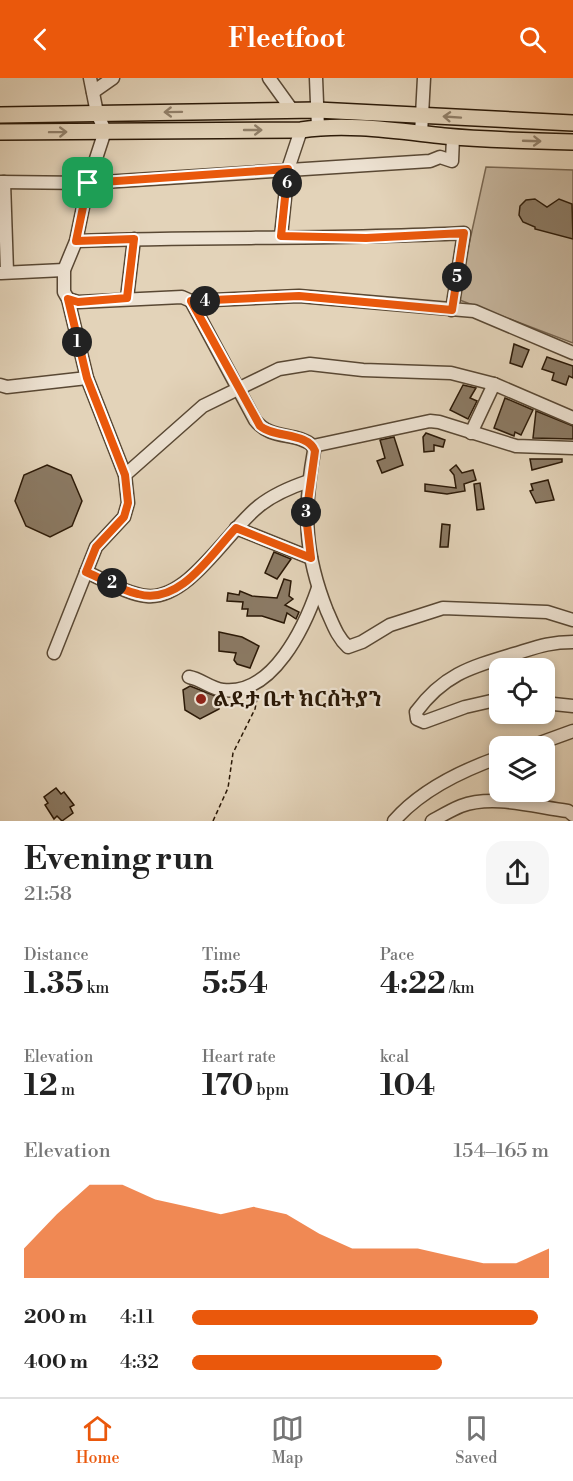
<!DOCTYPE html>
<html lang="en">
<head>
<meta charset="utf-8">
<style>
	:root { --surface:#fff; --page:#f6f6f6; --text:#222; --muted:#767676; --line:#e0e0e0; --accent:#ea580c }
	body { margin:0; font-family:"Libre Bodoni","Noto Serif Ethiopic",serif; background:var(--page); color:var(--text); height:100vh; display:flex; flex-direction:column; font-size:22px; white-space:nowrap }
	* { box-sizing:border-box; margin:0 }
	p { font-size:20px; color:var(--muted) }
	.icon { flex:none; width:33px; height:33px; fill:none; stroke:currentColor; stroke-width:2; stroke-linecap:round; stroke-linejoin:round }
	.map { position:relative; height:743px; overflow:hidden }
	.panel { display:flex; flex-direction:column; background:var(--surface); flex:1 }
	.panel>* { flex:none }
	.buttons { position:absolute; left:489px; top:580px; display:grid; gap:12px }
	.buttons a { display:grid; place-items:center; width:66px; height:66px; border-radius:12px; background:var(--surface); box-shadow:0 3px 9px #0003; font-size:30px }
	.pin { position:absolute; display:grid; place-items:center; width:51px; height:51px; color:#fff; margin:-26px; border-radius:12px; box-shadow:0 3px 9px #0006 }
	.km { position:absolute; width:30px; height:30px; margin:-15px; border-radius:50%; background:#222; color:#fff; font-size:16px; line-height:30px; text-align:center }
	.round { display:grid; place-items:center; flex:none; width:63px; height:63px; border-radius:18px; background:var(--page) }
	.headline { display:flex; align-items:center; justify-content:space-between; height:102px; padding:0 24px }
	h1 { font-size:33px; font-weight:700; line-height:45px }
	.figures { display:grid; grid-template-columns:repeat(3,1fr); gap:9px; height:102px; padding:6px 24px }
	.figures div { display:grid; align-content:center }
	.figures b { font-size:30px; font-weight:700 }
	.figures small { font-size:16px; font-weight:400 }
	.figures p { font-size:16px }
	.chart { height:168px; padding:12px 24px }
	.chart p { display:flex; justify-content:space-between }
	.chart svg { width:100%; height:108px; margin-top:6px; fill:var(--accent); opacity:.7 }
	ul { padding:0 24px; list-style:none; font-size:20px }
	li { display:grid; grid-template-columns:96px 72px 1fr; align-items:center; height:45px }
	li i { height:15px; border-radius:8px; background:var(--accent) }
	header { display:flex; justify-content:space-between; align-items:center; height:78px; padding:0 24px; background:var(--accent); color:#fff; font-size:27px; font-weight:700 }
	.tabs { display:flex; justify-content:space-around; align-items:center; height:84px; border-top:2px solid var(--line); background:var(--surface); font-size:16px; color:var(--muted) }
	.tabs a { display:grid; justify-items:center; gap:3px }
	.tabs .active { color:var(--accent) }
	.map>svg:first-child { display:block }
	.green { fill:#c4b39b; stroke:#786651; stroke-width:1.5 }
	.building { fill:#8b7a64; stroke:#2b1907; stroke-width:1.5 }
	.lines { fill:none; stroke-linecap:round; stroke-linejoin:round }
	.minor-casing { stroke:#594834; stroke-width:15 }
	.major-casing { stroke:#2b1907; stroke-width:18 }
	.path { stroke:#2b1907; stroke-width:1.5; stroke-dasharray:4.5 3; stroke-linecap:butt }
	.minor { stroke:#ede2d2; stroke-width:12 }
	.major { stroke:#e3d3b9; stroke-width:15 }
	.oneway { stroke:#907f69 }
	.route-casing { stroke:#fff; stroke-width:12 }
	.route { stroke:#ea580c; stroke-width:8 }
	.poi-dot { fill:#8f2418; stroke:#ede2d2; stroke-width:2 }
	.labels { text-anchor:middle; stroke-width:4.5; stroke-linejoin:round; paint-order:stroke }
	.poi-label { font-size:21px; font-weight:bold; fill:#2b1907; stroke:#ede2d2; text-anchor:start }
</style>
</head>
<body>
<header><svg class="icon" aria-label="back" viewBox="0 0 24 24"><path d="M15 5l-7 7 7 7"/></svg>Fleetfoot<svg class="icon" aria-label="search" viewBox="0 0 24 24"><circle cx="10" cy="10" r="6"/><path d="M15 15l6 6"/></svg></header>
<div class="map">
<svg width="573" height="743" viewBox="0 0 573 743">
	<rect width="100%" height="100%" fill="#e3d3b9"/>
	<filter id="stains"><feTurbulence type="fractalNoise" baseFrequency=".00333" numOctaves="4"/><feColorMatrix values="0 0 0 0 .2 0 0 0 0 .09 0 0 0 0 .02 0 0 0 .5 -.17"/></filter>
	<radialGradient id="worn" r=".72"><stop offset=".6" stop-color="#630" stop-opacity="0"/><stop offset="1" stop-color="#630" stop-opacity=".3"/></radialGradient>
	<!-- green -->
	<polygon class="green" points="486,89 573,92 573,265 457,221"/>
	<!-- building -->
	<g class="building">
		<polygon points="535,121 547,129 559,121 572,126 573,161 535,151 535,149 523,144 519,137 520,128 526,122"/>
		<polygon points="514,266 529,272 522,289 510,285"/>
		<polygon points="547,279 573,288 573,300 569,298 566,307 552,302 554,295 542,291"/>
		<polygon points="463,307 476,310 470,320 477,323 468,341 450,332"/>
		<polygon points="505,320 533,332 521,357 515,354 514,358 494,350"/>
		<polygon points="536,333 573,348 573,361 533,360"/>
		<polygon points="426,355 445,362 443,369 434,367 434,373 424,374 423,359"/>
		<polygon points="394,359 403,387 382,395 377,383 385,380 380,362"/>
		<polygon points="530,381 562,381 562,384 532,392"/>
		<polygon points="47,387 71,397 82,423 72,448 50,459 26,448 15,423 24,397"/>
		<polygon points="456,387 462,395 473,392 476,402 464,406 465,413 447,416 425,413 425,406 456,410 454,397 450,392"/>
		<polygon points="548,402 554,422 536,425 530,413 533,412 531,406"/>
		<polygon points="480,405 484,431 477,432 474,406"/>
		<polygon points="442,446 450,447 448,469 440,469"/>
		<polygon points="274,474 291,481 277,501 265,495"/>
		<polygon points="284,501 291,503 289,518 293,521 285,527 299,534 296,541 287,535 284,545 262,538 247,538 248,531 242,531 243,524 227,523 228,515 239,517 240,513 252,518 277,520"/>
		<polygon points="219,554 242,559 259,568 250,590 237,586 234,582 236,575 219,573"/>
		<polygon points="190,608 218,619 219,631 200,641 185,632 183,612"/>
		<polygon points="56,710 61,716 64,714 74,727 70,729 73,735 62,743 57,738 54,741 45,727 48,725 44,719"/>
	</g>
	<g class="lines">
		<!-- minor casing -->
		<g class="minor-casing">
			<g id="minor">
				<polyline points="269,0 292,32"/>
				<polyline points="316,0 318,50"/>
				<polyline points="93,14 113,0"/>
				<polyline points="421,56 424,0"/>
				<polyline points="0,104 88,105 430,83 440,79 452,83 453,59"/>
				<polyline points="4,104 7,194"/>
				<polyline points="281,158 288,91 301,52"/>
				<path d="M76 163C206 158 335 162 464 155L452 232"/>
				<polyline points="1,195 64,192"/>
				<polyline points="127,220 134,161"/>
				<polyline points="68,221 78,224 182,219 191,223 299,218 474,233 573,275"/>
				<path d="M191 223 255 342C271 363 296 353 313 368L430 343 439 344 516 368 573 370"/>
				<polyline points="0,307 7,309 87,300"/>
				<polyline points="471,355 494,306"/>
				<path d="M313 368 314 373C303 434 304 475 327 533 333 546 337 559 348 569L362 564 390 547 443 530 547 534 573 542"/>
				<polyline points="125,397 203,328 279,291 310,286 363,292 451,295 494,306 573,340"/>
				<polyline points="236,450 311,480"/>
				<path d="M86 494C105 502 127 516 147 518 189 522 228 452 259 428 274 416 291 409 309 403"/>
				<polyline points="54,575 96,469 124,439 128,425 125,397 87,300 68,221 64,214 64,192 76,163 88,105 105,53 97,35 90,0"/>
				<path d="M189 599C201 601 211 611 223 612 273 618 305 548 318 510"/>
				<path d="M500 621 465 629 424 644 417 641 416 634C444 596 471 589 514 576 537 569 549 564 573 564"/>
				<polyline points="544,625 573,628"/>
				<polyline points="529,669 573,653"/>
				<path d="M394 743C420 713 463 692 500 679"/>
				<path d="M432 743C441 738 451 732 461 728 493 716 535 729 568 733L573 737"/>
			</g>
		</g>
		<!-- major casing -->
		<g class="major-casing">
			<g id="major">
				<polyline points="0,37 317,32 573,45"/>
				<path d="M0 54 301 52C348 45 397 53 444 58 487 62 530 63 573 64"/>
			</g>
		</g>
		<!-- path -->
		<polyline class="path" points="213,743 228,710 233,675 255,631 258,616"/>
		<!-- minor -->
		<use href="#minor" class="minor"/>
		<!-- major -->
		<use href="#major" class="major"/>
	</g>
	<!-- one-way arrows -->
	<defs><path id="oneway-shaft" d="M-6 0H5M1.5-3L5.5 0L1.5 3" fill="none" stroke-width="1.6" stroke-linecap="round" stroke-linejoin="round" transform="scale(1.5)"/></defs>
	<g class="oneway">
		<use href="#oneway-shaft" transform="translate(173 34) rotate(179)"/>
		<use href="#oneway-shaft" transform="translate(452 39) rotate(-176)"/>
		<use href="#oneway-shaft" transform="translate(253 52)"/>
		<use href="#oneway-shaft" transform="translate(58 54) rotate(-1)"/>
		<use href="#oneway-shaft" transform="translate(532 63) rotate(2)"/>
	</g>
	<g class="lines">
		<!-- route casing -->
		<g class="route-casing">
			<path id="route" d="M288 91 281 158 366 160 464 155 452 232 299 218 191 223 260 348C274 360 308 354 315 373L306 438 311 480 236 450C211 476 180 528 138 516 120 512 103 501 86 494L96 469 124 439 128 425 125 397 87 300 68 221 78 224 127 220 134 161 76 163 88 105Z"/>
		</g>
		<!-- route -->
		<use href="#route" class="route"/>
	</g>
	<!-- markers -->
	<circle class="poi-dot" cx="201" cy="621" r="6"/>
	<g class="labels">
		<!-- poi labels -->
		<g class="poi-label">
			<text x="213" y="628">ልደታ ቤተ ክርስትያን</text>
		</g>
	</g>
	<rect width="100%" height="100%" filter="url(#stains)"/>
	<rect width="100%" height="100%" fill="url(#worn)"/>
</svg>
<div class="buttons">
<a><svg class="icon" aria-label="locate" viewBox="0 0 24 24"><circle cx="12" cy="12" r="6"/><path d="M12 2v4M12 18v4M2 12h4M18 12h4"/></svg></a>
<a><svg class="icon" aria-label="layers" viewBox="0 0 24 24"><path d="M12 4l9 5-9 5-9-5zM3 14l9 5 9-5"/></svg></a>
</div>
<div class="pin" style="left:88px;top:105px;background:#1e9e55"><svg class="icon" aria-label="arrive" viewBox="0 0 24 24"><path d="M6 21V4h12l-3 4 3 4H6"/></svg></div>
<b class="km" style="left:77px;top:264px">1</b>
<b class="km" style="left:112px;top:505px">2</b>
<b class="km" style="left:306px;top:434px">3</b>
<b class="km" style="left:205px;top:223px">4</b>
<b class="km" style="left:457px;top:199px">5</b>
<b class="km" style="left:287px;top:105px">6</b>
</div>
<section class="panel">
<div class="headline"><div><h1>Evening run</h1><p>21:58</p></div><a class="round"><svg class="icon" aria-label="share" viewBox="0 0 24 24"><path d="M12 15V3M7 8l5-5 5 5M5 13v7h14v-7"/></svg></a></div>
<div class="figures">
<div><p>Distance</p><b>1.35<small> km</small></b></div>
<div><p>Time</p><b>5:54</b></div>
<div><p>Pace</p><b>4:22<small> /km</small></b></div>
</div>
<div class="figures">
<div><p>Elevation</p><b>12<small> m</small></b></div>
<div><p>Heart rate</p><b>170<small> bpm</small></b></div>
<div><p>kcal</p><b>104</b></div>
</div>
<div class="chart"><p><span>Elevation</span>154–165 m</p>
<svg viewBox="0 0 160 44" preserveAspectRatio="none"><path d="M0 44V32L10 18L20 6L30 6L40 12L50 15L60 18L70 15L80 18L90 26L100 32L110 32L120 32L130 35L140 38L150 38L160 32V44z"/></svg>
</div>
<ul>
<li><b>200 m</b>4:11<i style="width:97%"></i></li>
<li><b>400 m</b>4:32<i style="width:70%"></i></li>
</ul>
</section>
<nav class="tabs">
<a class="active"><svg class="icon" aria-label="home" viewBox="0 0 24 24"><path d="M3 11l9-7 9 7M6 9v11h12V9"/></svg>Home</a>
<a><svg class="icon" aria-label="map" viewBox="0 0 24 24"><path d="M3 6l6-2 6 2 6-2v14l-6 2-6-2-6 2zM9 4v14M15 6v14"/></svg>Map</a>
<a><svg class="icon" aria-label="saved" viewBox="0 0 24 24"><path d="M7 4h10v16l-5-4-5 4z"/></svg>Saved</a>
</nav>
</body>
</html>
